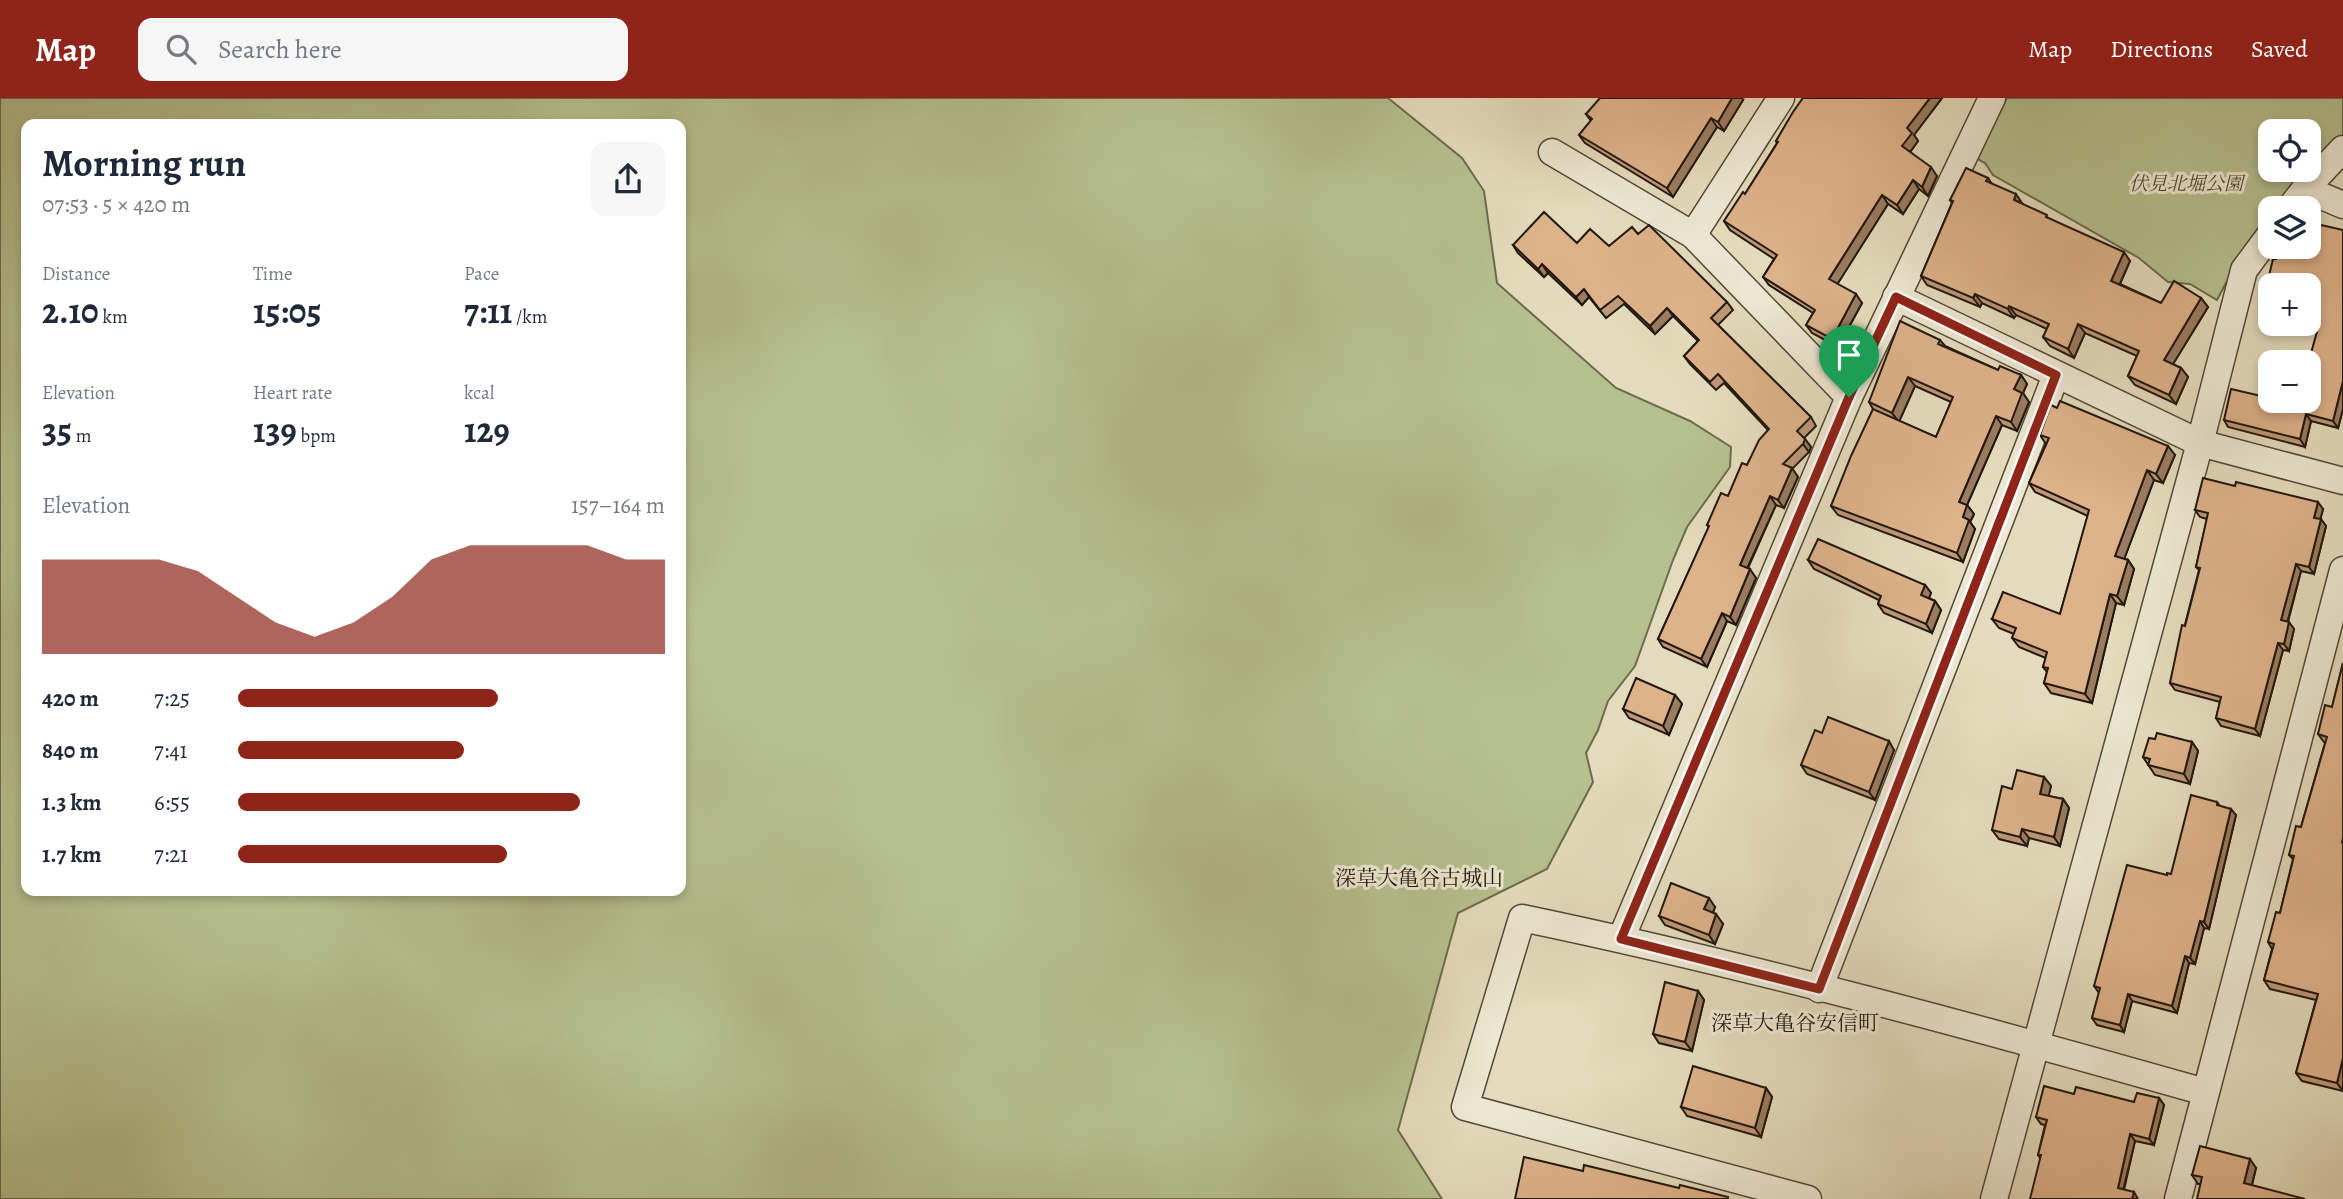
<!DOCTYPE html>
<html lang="en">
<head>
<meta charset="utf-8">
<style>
	:root { --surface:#fff; --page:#f6f6f7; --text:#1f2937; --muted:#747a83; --accent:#8f2418 }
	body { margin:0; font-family:Alegreya,"Noto Serif JP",serif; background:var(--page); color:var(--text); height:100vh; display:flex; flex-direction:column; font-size:26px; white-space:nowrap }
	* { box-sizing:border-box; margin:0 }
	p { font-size:23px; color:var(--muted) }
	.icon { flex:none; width:38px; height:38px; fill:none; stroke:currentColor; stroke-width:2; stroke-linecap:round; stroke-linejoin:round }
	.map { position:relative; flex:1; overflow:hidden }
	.panel { position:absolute; left:21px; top:21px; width:665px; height:777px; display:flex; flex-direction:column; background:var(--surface); border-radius:14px; box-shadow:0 4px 10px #0003 }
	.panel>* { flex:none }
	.fabs { position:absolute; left:2258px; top:21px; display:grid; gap:14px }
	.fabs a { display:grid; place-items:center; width:63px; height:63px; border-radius:14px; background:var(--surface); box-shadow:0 4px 10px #0003; font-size:35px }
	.pin { position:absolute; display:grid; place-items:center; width:60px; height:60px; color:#fff; margin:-72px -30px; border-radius:50% 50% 50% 0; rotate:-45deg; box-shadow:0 0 7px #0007 }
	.pin .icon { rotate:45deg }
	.round { display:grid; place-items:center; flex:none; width:74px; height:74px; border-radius:14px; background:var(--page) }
	.overview { display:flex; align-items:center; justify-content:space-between; height:119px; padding:0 21px }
	h1 { font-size:38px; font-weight:700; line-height:52px }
	.figures { display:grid; grid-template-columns:repeat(3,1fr); gap:10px; height:119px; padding:7px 21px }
	.figures div { display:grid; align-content:center }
	.figures b { font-size:35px; font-weight:700 }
	.figures small { font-size:19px; font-weight:400 }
	.figures p { font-size:19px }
	.chart { height:196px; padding:14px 21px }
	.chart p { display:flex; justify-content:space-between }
	.chart svg { width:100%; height:126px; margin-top:7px; fill:var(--accent); opacity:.7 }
	ul { padding:0 21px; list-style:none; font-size:23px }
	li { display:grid; grid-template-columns:112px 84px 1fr; align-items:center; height:52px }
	li i { height:18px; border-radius:9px; background:var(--accent) }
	header { display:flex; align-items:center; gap:42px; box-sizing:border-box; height:98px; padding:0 35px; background:var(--accent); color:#fff }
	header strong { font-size:33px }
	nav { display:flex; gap:38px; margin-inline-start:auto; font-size:24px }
	.search { width:490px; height:63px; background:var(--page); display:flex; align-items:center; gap:18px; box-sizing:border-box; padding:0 24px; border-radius:14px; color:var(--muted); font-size:26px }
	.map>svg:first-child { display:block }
	.green { fill:#b6c08f; stroke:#6b6c4e; stroke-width:2; fill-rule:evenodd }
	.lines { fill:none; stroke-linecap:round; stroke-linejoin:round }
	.minor-casing { stroke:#514838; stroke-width:29 }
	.minor { stroke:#ede8d3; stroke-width:26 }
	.wall { fill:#be9877; stroke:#20170c; stroke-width:2; fill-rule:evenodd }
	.shaded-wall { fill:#9b7c61; stroke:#20170c; stroke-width:2 }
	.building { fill:#ddb18a; stroke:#20170c; stroke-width:2 }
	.route-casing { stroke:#fff; stroke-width:14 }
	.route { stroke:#8f2418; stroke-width:9 }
	.labels { text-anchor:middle; stroke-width:6; stroke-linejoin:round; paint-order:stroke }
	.park-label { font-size:19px; font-style:italic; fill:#4d4a33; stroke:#ede8d3 }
	.neighbourhood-label { font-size:21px; fill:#20170c; stroke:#ede8d3 }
</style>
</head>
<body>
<header>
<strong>Map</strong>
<div class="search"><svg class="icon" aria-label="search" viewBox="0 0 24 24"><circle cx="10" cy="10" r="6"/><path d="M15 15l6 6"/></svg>Search here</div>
<nav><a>Map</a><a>Directions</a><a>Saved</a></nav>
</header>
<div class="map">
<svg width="2343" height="1101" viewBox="0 0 2343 1101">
	<rect width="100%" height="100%" fill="#e4dbbc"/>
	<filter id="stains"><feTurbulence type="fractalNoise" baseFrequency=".00286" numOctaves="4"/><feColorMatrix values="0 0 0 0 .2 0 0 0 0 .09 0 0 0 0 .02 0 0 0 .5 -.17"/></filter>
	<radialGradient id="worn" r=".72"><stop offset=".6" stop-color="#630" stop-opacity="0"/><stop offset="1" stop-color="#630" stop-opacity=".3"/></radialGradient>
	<!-- green -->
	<g class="green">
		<path d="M0 0H1388L1462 60 1484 93 1497 185 1616 290 1690 323 1731 349 1730 369 1687 429 1673 462 1635 568 1608 603 1598 632 1586 655 1593 684 1547 771 1458 815 1398 1032 1442 1101H0ZM681 26V793H26V26Z"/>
		<path d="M2007 0H2343V44L2283 110H2270V125L2240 158 2217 202 2190 186 2168 184 2139 160 1993 77 1985 65 1974 59ZM2270 33H2308V72H2270Z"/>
	</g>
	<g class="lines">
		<!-- minor casing -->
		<g class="minor-casing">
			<g id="minor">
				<polyline points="1552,54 1693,137 1849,299"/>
				<polyline points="2305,91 2343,107"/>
				<polyline points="2290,110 2305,91 2343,51"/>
				<polyline points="1693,137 1781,0"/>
				<polyline points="1896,199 2200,345 2343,383"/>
				<polyline points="1621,841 1849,299 1992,0"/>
				<polyline points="1819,891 2056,277"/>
				<path d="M1808 1101 1465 1009 1522 820C1752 868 1979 930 2205 994"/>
				<polyline points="1994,1101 2200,345 2244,172 2270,137"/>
				<polyline points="2178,1101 2343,472"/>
			</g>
		</g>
		<!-- minor -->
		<use href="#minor" class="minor"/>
	</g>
	<!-- wall -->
	<g class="wall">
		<polygon points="1803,0 1942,0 1914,37 1918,43 1910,54 1937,78 1928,98 1919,91 1903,116 1888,106 1837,186 1862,205 1838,249 1812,235 1806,227 1813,215 1769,187 1763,179 1774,161 1730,132 1724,123 1745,96 1777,45 1776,43"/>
		<polygon points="1743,2 1724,33 1717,29 1673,99 1585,45 1579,37 1591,23 1586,16"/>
		<polygon points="1988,80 1992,86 2022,106 2130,163 2120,186 2161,205 2201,200 2208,209 2173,266 2181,270 2188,279 2176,306 2135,287 2128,278 2137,258 2085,235 2074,260 2050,248 2043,239 2047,231 2016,217 2014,220 1982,205 1980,209 1927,187 1921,178 1952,105 1950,102"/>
		<polygon points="2343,132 2343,311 2338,330 2311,323 2305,349 2228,329 2224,322 2308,303 2318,228 2308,225 2308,187 2270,187 2270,215 2267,214 2262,207 2276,161"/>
		<polygon points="1638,136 1727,204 1733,212 1718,227 1811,319 1816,328 1804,340 1811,349 1809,354 1792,371 1798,379 1784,410 1776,407 1748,470 1756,480 1736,527 1727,523 1707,569 1663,549 1658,541 1709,429 1707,427 1728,398 1768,332 1724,285 1716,292 1690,266 1684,258 1698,243 1673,218 1655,236 1624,206 1606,220 1589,199 1582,207 1548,175 1544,179 1518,155 1513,147 1577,145 1609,148"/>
		<path d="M1940 242 1945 248 1998 272 2021 277 2027 286 2023 295 2029 304 2017 333 2002 327 1967 407 1974 416 1970 424 1975 431 1963 464 1838 417 1831 408 1873 311 1869 304ZM1915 288 1951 304 1936 339 1899 323Z"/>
		<polygon points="2040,337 2175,357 2163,385 2154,382 2124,461 2128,462 2134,471 2124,507 2116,505 2092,605 2051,595 2044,585 2047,574 2043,569 2046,560 2019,549 2012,540 2014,536 1999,530 1992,521 2060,516 2088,418 2035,394 2029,385 2046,346"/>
		<polygon points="2323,411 2320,421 2326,428 2314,476 2301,473 2288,524 2294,531 2289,553 2283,552 2260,638 2221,628 2216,620 2220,604 2175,592 2170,585 2199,472 2196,469 2207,421 2200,419 2195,412"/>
		<polygon points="1808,462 1925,487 1931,495 1929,500 1935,503 1941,512 1932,535 1884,515 1878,506 1879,502 1814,471"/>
		<polygon points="2343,565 2343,993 2302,983 2296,975 2316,902 2270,891 2264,882 2272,851 2268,844 2280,815 2293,761 2289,757 2301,729 2325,645 2324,644 2318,636 2332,609"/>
		<polygon points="1675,597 1682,606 1669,637 1629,620 1623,611"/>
		<polygon points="1822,635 1894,652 1875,702 1807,676 1801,667"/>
		<polygon points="2155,641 2192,644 2198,653 2190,686 2155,677 2143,659"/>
		<polygon points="2044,679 2051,688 2048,698 2063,701 2069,710 2060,748 2029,740 2027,748 1999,741 1992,732 2012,691"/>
		<polygon points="2217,704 2220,708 2236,717 2209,831 2204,830 2195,866 2189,865 2177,915 2132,903 2124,934 2097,927 2092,920 2099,895 2094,888 2167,777 2171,776"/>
		<polygon points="1715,809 1713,815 1723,826 1715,846 1665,827 1659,818"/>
		<polygon points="1698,893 1704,902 1692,953 1659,945 1653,936"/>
		<polygon points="1766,990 1772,999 1761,1039 1687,1018 1681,1009"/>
		<polygon points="2074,996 2134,1004 2159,1000 2164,1007 2154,1047 2135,1043 2124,1092 2040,1060 2038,1057 2045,1027 2041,1026 2036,1019"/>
		<polygon points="2256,1070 2252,1087 2200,1086 2198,1086 2192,1077"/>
	</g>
	<!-- shaded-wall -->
	<g class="shaded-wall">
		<polygon points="1732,0 1742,0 1743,2 1724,33 1718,24"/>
		<polygon points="1930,0 1942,0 1914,37 1918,43 1908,57 1902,48 1907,30"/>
		<polygon points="1711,20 1717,29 1673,99 1667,90"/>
		<polygon points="1931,69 1937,78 1928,98 1922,89"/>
		<polygon points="1913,82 1919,91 1903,116 1897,107"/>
		<polygon points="2016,96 2022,105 2014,102"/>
		<polygon points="1882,97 1888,106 1835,190 1829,181"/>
		<polygon points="2124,154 2130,163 2117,192 2111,183"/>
		<polygon points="1542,166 1548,175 1544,179 1538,171"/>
		<polygon points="1584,191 1589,199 1582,207 1576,199"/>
		<polygon points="1856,196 1862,205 1838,249 1832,241"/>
		<polygon points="1975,196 1982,205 1980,209 1973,200"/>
		<polygon points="2201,200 2208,209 2170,271 2164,262"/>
		<polygon points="2009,208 2016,217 2014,220 2008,211"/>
		<polygon points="1667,210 1673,218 1655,236 1650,228"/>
		<polygon points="2078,226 2085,235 2074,260 2068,251"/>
		<polygon points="2181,270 2188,279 2176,306 2169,297"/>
		<polygon points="2021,277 2027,286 2023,295 2029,304 2017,333 2011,324 2014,291"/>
		<polygon points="1908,279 1915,288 1899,324 1892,315"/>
		<polygon points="2343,283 2343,311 2338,330 2333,323"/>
		<polygon points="2306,316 2311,323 2305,349 2300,341"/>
		<polygon points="1996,318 2002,327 1967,407 1974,416 1970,424 1975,431 1963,464 1957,455 1963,419 1959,404"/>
		<polygon points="1805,341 1811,349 1809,354 1803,346"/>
		<polygon points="2168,348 2175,357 2163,385 2156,376"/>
		<polygon points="1792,370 1798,379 1784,410 1778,402"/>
		<polygon points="2147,372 2154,382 2122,467 2115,458"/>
		<polygon points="1770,398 1776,407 1745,475 1740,467"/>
		<polygon points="2318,404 2323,411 2319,427 2314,420"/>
		<polygon points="2321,421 2326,428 2314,476 2309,469"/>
		<polygon points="2128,462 2134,471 2124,507 2117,498"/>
		<polygon points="2296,466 2301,473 2286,529 2281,522"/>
		<polygon points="1750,471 1756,480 1736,527 1730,519"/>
		<polygon points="1925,487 1931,495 1927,505 1921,497"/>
		<polygon points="2110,496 2116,505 2092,605 2085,596"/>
		<polygon points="1935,503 1941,512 1932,535 1926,526"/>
		<polygon points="1722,515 1727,523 1707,569 1701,561"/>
		<polygon points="2289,524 2294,531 2289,553 2284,546"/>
		<polygon points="2278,545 2283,552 2260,638 2255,631"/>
		<polygon points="1675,597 1682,606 1669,637 1663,628"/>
		<polygon points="1889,643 1894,652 1875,702 1869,694"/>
		<polygon points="2192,644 2198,653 2190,686 2184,676"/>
		<polygon points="2044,679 2051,688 2047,705 2040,696"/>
		<polygon points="2063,701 2069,710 2060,748 2054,739"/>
		<polygon points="2231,711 2236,717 2209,831 2204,824"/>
		<polygon points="2022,731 2029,740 2027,748 2020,739"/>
		<polygon points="1709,800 1715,809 1711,820 1704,811"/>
		<polygon points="1716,816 1723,826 1715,846 1709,837"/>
		<polygon points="2200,823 2204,830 2195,866 2190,860"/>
		<polygon points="2185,858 2189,865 2177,915 2172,908"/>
		<polygon points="1698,893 1704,902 1692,953 1685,944"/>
		<polygon points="2128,896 2132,903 2124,934 2120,927"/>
		<polygon points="2343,960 2343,993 2337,985"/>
		<polygon points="1766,990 1772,999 1761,1039 1755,1030"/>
		<polygon points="2159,1000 2164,1007 2154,1047 2149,1041"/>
		<polygon points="2130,1036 2135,1043 2122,1097 2118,1090"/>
		<polygon points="2250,1061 2256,1070 2250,1094 2244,1085"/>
		<polygon points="2134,1094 2138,1101 2132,1101"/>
	</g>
	<!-- building -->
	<g class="building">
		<polygon points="1600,0 1732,0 1718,24 1711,20 1667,90 1579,37 1592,21 1586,16"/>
		<polygon points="1803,0 1930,0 1907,30 1912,35 1902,48 1931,69 1922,89 1913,82 1897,107 1882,97 1829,181 1856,196 1832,241 1806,227 1815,212 1763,179 1777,157 1724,123 1743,94 1745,96 1778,44 1776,43 1793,14"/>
		<polygon points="1966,70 1988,80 1986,83 2016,96 2014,102 2047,117 2046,119 2124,154 2111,183 2161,205 2174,183 2201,200 2164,262 2181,270 2169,297 2128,278 2139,253 2078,226 2068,251 2043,239 2049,226 2009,208 2008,211 1975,196 1973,200 1921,178 1953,103 1950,102"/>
		<polygon points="1544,114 1577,145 1590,131 1609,148 1632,129 1638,136 1649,127 1727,204 1711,220 1811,319 1797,333 1805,341 1803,346 1783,366 1792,370 1778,402 1770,398 1740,467 1750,471 1730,519 1722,515 1701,561 1658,541 1709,428 1707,427 1721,395 1728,398 1742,365 1747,367 1759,342 1769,331 1718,276 1710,284 1684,258 1699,242 1667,210 1650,228 1618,198 1600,212 1584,191 1576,199 1542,166 1538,171 1513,147"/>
		<polygon points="2308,124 2343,132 2343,283 2333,323 2306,316 2300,341 2224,322 2231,291 2270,300 2270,303 2279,303 2294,306 2295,303 2308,303 2308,266 2320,223 2308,220 2308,187 2270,187 2270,209 2262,207 2273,161 2276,161 2279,149 2308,149"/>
		<polygon points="1900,223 1940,242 1938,246 1998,272 2000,268 2021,277 2014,291 2022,295 2011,324 1996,318 1959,404 1967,407 1963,419 1969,422 1957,455 1831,408 1851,358 1873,311 1936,339 1953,299 1908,279 1892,315 1869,304"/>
		<polygon points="2060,303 2168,348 2156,376 2147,372 2115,458 2128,462 2117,498 2110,496 2085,596 2044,585 2048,570 2043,569 2047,554 2012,540 2016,530 1992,521 2003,494 2060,516 2089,412 2029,385 2049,340 2040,337 2051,307 2057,310"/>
		<polygon points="2203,380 2235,388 2236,384 2318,404 2314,420 2321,421 2309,469 2296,466 2281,522 2289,524 2284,546 2278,545 2255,631 2216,620 2221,599 2170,585 2182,527 2185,528 2200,470 2196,469 2208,415 2195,412"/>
		<polygon points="1818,441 1925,487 1921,497 1935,503 1926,526 1878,506 1881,498 1808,462"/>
		<polygon points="2343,565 2343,740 2342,744 2343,744 2343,960 2337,985 2296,975 2318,896 2264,882 2274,846 2268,844 2276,814 2280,815 2294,758 2289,757 2296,728 2301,729 2327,639 2318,636 2325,607 2332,609"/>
		<polygon points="1636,580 1675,597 1663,628 1623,611"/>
		<polygon points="1828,619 1889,643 1869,694 1801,667 1815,632 1822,635"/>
		<polygon points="2157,635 2192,644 2184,676 2148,667 2150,661 2143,659 2149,640 2155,641"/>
		<polygon points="2017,672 2044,679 2040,696 2063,701 2054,739 2022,731 2020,739 1992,732 2002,688 2012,691"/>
		<polygon points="2191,697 2217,704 2217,707 2231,711 2204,824 2200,823 2190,860 2185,858 2172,908 2128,896 2120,927 2092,920 2100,890 2094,888 2127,767 2167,777 2167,775 2171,776"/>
		<polygon points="1671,785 1709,800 1704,811 1716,816 1709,837 1659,818"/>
		<polygon points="1665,884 1698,893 1685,944 1653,936"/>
		<polygon points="1693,968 1766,990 1755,1030 1681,1009"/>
		<polygon points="2044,988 2074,996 2076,989 2134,1004 2137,995 2159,1000 2149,1041 2130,1036 2118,1090 2134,1094 2132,1101 2030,1101 2041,1057 2038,1057 2047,1022 2036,1019"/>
		<polygon points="2200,1048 2250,1061 2244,1085 2305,1101 2197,1101 2202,1079 2192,1077"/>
		<polygon points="1524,1059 1583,1073 1584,1067 1679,1090 1680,1087 1728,1099 1728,1101 1515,1101"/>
	</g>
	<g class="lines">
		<!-- route casing -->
		<g class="route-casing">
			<polygon id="route" points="1896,199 2056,277 1819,891 1621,841 1849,299"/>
		</g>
		<!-- route -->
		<use href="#route" class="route"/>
	</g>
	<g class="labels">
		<!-- park labels -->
		<g class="park-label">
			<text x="2186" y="92">伏見北堀公園</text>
		</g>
		<!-- neighbourhood labels -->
		<g class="neighbourhood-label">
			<text x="1419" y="787">深草大亀谷古城山</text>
			<text x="1795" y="932">深草大亀谷安信町</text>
		</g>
	</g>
	<rect width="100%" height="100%" filter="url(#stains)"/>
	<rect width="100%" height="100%" fill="url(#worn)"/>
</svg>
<div class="fabs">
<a><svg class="icon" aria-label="locate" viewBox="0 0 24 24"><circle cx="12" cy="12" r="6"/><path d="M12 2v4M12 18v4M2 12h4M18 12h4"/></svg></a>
<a><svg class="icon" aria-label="layers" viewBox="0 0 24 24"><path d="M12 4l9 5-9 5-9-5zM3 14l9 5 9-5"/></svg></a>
<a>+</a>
<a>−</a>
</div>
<div class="pin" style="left:1849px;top:299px;background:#1e9e55"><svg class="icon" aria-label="arrive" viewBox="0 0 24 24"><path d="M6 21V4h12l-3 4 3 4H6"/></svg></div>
<section class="panel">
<div class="overview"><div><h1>Morning run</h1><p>07:53 · 5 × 420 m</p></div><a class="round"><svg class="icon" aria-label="share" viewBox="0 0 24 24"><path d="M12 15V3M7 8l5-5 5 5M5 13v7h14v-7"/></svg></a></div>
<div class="figures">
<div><p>Distance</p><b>2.10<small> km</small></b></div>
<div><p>Time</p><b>15:05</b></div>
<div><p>Pace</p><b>7:11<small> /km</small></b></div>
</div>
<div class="figures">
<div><p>Elevation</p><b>35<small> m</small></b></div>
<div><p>Heart rate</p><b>139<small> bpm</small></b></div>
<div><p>kcal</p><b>129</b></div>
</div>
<div class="chart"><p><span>Elevation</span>157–164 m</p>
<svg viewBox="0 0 160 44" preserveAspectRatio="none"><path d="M0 44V11L10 11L20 11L30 11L40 15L50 24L60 33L70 38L80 33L90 24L100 11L110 6L120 6L130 6L140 6L150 11L160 11V44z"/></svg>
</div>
<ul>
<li><b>420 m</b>7:25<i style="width:61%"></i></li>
<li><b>840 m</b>7:41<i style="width:53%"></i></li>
<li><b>1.3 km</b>6:55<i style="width:80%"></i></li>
<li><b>1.7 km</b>7:21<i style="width:63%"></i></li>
</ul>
</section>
</div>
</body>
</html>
